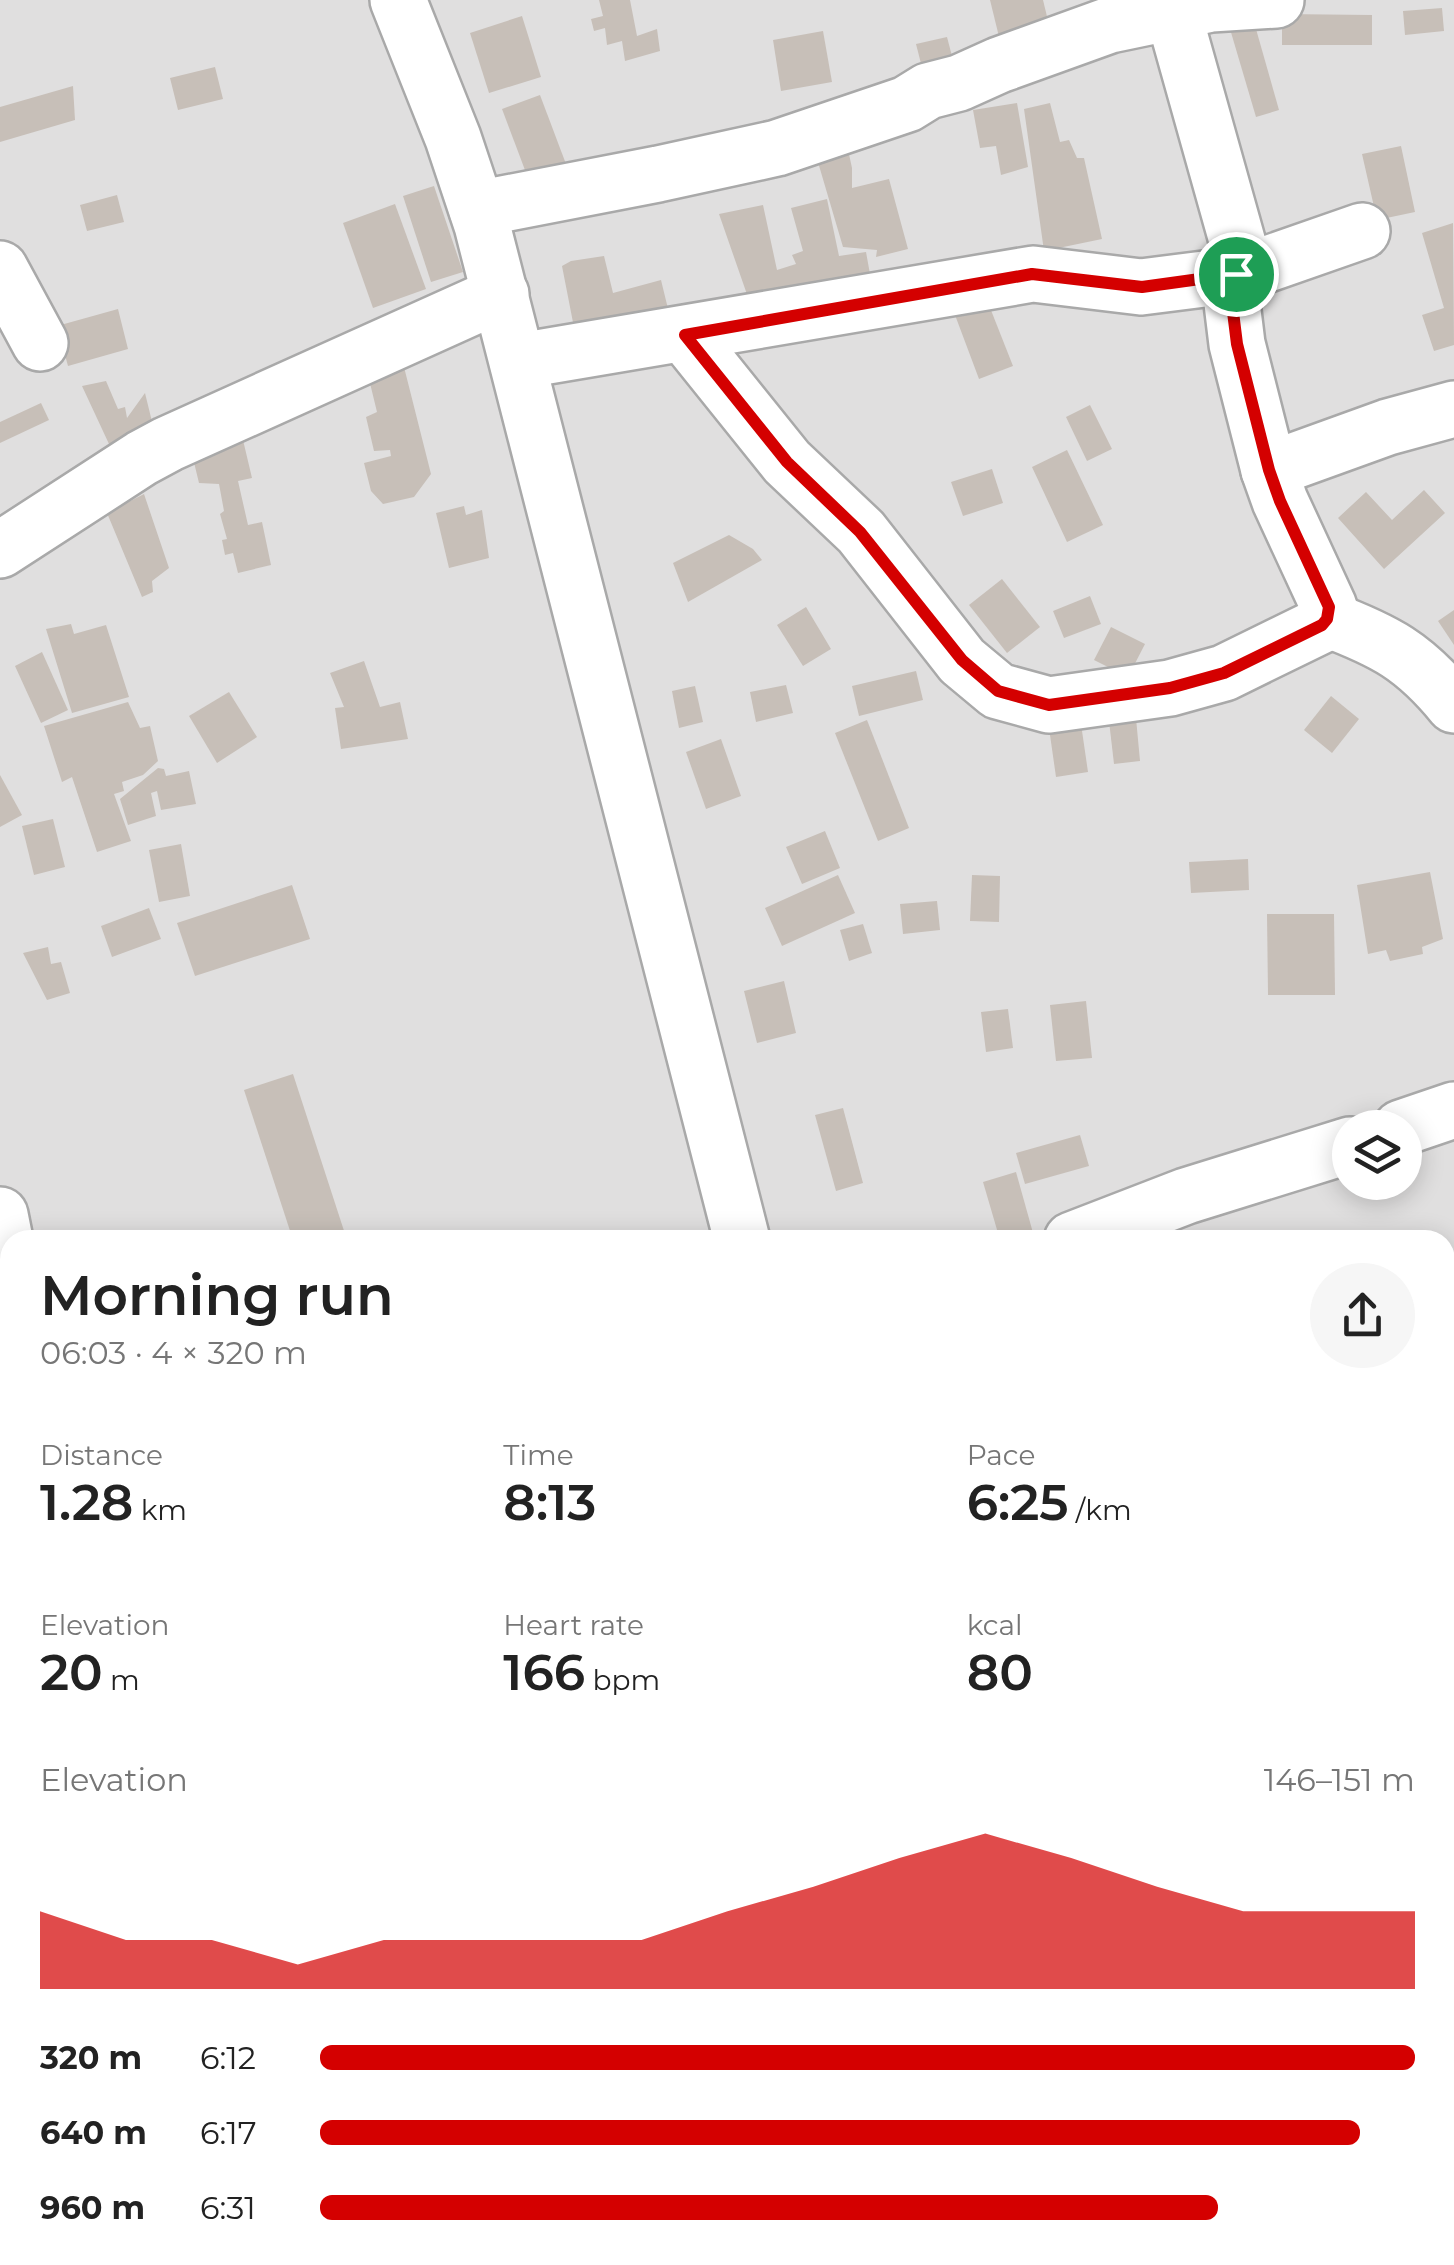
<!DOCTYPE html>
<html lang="en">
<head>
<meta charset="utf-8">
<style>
	:root { --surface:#fff; --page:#f6f6f6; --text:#222; --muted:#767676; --accent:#d40000 }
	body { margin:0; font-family:Montserrat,sans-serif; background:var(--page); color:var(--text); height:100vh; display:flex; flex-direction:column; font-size:38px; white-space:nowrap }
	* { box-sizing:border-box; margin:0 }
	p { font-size:32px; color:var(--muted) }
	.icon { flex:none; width:55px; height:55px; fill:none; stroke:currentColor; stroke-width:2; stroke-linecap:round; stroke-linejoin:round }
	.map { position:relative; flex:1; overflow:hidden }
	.side { position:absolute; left:0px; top:1230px; width:1455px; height:1035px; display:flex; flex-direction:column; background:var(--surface); border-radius:30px 30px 0 0; box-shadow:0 5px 25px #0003 }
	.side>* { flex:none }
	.controls { position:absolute; left:1332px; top:1110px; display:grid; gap:20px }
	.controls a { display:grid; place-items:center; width:90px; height:90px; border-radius:50%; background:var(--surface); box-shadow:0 5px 25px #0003; font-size:50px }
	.pin { position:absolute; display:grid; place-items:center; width:85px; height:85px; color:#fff; margin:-42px; border:5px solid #fff; border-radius:50%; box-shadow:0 2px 10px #0007 }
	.round { display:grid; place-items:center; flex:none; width:105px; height:105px; border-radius:52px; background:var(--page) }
	.overview { display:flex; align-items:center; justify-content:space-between; height:170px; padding:0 40px }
	h1 { font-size:55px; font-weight:600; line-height:75px }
	.stats { display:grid; grid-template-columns:repeat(3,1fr); gap:15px; height:170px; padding:10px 40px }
	.stats div { display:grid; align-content:center }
	.stats b { font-size:50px; font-weight:600 }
	.stats small { font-size:28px; font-weight:400 }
	.stats p { font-size:28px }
	.chart { height:280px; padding:20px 40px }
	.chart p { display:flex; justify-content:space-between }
	.chart svg { width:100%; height:180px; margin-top:10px; fill:var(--accent); opacity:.7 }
	ul { padding:0 40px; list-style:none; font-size:32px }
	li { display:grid; grid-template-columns:160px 120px 1fr; align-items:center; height:75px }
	li i { height:25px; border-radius:12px; background:var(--accent) }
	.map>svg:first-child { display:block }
	.residential { fill:#e0dfdf; fill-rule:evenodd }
	.building { fill:#c7bfb8 }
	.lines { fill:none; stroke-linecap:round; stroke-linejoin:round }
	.minor-casing { stroke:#a9a9a9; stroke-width:60 }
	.minor { stroke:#fff; stroke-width:55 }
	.route-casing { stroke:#fff; stroke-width:20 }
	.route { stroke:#d40000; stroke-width:12 }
</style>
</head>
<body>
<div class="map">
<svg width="1454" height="2265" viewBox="0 0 1454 2265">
	<rect width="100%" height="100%" fill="#f2efe9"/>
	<!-- residential -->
	<path class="residential" d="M0 0H1454V2265H0ZM1350 1128H1405V1182H1350ZM10 1240H1445V2255H10Z"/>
	<!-- building -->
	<g class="building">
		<polygon points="599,0 630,0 637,36 657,29 660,51 625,61 622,41 607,45 605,28 594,31 591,19 603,16"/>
		<polygon points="990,0 1043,0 1052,37 1002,49"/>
		<polygon points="1442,8 1444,31 1405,35 1403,11"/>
		<polygon points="1282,14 1372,15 1372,45 1282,45"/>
		<polygon points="522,16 541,77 489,93 470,33"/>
		<polygon points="1254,22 1279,110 1256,117 1230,29"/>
		<polygon points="823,31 832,82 781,91 773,40"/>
		<polygon points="947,37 959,83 928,91 916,44"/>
		<polygon points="215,67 223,99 178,110 170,78"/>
		<polygon points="73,86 75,120 0,142 0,107"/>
		<polygon points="540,95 569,172 531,186 502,109"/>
		<polygon points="1017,103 1028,167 1001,175 996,146 980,148 973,110"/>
		<polygon points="1050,103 1060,142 1069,140 1077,158 1084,158 1102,239 1044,251 1024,109"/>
		<polygon points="847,145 852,168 852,188 889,179 908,249 876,257 877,250 843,247 815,152"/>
		<polygon points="1401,146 1415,212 1377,220 1362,154"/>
		<polygon points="434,186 463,272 431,282 403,196"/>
		<polygon points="117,195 124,222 87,231 80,205"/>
		<polygon points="827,199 839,256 866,252 870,274 750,303 719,214 763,205 777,270 796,264 792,255 803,251 791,208"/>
		<polygon points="395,204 426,289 373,308 343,223"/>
		<polygon points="1453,223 1454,345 1434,351 1422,315 1444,308 1422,233"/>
		<polygon points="604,256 613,293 661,280 670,317 578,348 562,266 571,261"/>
		<polygon points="985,295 1013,366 979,379 952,307"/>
		<polygon points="118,309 128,349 68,366 57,326"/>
		<polygon points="404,367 431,474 414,497 383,504 371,491 364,463 391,456 390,450 374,451 366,417 377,412 369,379"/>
		<polygon points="106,381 118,409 125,407 127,418 145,393 155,434 109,444 82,386"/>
		<polygon points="41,403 49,420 0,443 0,422"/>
		<polygon points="1090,405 1112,449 1087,461 1066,417"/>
		<polygon points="243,440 252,478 238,481 248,525 262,522 271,565 238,573 233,553 225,555 222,540 227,539 220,514 224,511 219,484 199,483 191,450"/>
		<polygon points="1067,450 1103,525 1067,542 1032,467"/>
		<polygon points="992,469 1003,503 963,516 951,482"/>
		<polygon points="1424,490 1445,513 1384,569 1338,518 1366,492 1392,520"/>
		<polygon points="144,494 169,568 152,581 153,592 142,597 107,513"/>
		<polygon points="464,506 466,515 482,510 489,558 449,568 436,513"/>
		<polygon points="729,535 753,549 762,560 688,602 673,563"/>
		<polygon points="1002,579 1040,627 1007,653 969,605"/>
		<polygon points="1090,596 1101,624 1064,638 1053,611"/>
		<polygon points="806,607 831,649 803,666 777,625"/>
		<polygon points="1454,610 1454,645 1438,621"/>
		<polygon points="71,624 74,634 106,625 129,697 72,713 46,629"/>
		<polygon points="1111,627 1145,644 1128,677 1094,660"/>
		<polygon points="42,652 68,710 41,723 15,666"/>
		<polygon points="364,661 380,707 400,702 408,739 341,749 335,708 344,707 330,673"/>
		<polygon points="916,671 923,700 859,716 852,686"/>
		<polygon points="786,685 793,713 756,722 750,692"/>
		<polygon points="695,686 703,722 679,728 672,691"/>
		<polygon points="229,692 257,737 217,763 189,716"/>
		<polygon points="1331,696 1359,719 1332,753 1304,730"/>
		<polygon points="128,702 140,728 150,726 158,761 143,775 122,782 124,791 114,794 131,841 97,852 72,777 62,782 44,726"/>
		<polygon points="1136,718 1140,761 1114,764 1109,721"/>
		<polygon points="867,720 909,828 878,841 835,733"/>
		<polygon points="1081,724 1088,772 1056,777 1049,728"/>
		<polygon points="721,739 741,796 706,809 686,752"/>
		<polygon points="158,768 164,769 166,776 189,771 196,804 161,810 157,791 151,793 156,816 128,825 120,799"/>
		<polygon points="0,775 22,815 0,827"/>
		<polygon points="53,819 65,867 34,875 22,826"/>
		<polygon points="825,831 840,868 802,884 786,847"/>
		<polygon points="181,844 190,896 159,902 149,850"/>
		<polygon points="1248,859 1249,890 1191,893 1189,862"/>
		<polygon points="1430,872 1443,939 1422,947 1423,954 1390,961 1386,950 1368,954 1357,885"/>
		<polygon points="838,875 855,913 782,946 765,908"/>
		<polygon points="972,875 1000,876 999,922 970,921"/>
		<polygon points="292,885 310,939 195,976 177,923"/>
		<polygon points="937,901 940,930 903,934 900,904"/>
		<polygon points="149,908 161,939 112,957 101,926"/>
		<polygon points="1267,914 1334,914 1335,995 1268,995"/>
		<polygon points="863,924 872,953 849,961 840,930"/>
		<polygon points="48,947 51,964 61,962 70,993 47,1000 23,953"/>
		<polygon points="784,981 796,1033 757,1043 744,991"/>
		<polygon points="1086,1001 1092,1058 1056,1061 1050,1005"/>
		<polygon points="1008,1009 1013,1048 986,1052 981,1012"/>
		<polygon points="293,1074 347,1240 293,1240 244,1090"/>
		<polygon points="843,1108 863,1183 836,1191 815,1115"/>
		<polygon points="1080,1135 1089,1166 1025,1184 1016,1153"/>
		<polygon points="1016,1172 1035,1240 1000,1240 983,1182"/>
		<polygon points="1454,1340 1454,1424 1445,1427 1445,1344"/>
		<polygon points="1454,1586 1454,1673 1445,1675 1445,1588"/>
		<polygon points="0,1762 10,1775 10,1804 0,1809"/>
		<polygon points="1454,1773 1454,1822 1445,1800 1445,1777"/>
		<polygon points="0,1975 10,1991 10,2024 0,2030"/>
		<polygon points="1454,1980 1454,2046 1445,2027 1445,1984"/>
		<polygon points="523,2255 589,2255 593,2262 590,2265 531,2265"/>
		<polygon points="852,2255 908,2255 910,2265 855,2265"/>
	</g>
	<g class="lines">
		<!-- minor casing -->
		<g class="minor-casing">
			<g id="minor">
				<polyline points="398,0 453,138 482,225 742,1240"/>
				<polyline points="477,209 658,174 777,148 907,104 928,91 959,83 999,65 1110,25 1211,4 1276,0"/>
				<polyline points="0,269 40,343"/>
				<polyline points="685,335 787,462 861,532 962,661 998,691 1049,705 1170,688 1224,673 1322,625 1327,619 1329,607 1280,501 1269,470 1237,344 1232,303 1240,251 1173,12"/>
				<polyline points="519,361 1033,274 1141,287 1236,275 1362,231"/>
				<polyline points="1269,470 1388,427 1454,409"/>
				<polyline points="0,550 142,458 168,444 501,294"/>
				<path d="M1327 619C1385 641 1414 656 1454 705"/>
				<polyline points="1401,1128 1454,1110"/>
				<polyline points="0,1215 10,1265"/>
				<polyline points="1072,1240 1186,1196 1350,1145"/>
				<polyline points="0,1872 10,1862"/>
				<polyline points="1053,2255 1057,2265"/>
			</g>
		</g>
		<!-- minor -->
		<use href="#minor" class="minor"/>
	</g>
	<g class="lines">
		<!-- route casing -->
		<g class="route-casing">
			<polygon id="route" points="1032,274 1142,287 1236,274 1232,304 1237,344 1269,470 1280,501 1329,607 1327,619 1322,625 1224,673 1170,688 1049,705 998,691 962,660 860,532 787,462 685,335"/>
		</g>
		<!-- route -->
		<use href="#route" class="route"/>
	</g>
</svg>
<div class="controls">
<a><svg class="icon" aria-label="layers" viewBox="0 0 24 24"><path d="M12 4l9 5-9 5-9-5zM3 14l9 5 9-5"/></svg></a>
</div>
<div class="pin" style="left:1236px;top:274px;background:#1e9e55"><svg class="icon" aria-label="arrive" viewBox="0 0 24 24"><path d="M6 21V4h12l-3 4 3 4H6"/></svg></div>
<section class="side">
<div class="overview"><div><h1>Morning run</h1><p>06:03 · 4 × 320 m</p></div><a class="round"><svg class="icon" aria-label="share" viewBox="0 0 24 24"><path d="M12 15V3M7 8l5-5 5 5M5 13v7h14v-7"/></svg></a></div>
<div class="stats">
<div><p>Distance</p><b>1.28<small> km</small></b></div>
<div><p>Time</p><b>8:13</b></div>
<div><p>Pace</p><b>6:25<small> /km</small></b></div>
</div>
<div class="stats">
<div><p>Elevation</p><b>20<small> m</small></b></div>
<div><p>Heart rate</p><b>166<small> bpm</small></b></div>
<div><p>kcal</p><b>80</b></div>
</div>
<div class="chart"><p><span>Elevation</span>146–151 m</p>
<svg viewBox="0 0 160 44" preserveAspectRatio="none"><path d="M0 44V25L10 32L20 32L30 38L40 32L50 32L60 32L70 32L80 25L90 19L100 12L110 6L120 12L130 19L140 25L150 25L160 25V44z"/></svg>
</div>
<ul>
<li><b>320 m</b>6:12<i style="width:100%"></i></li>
<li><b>640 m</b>6:17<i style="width:95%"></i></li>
<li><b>960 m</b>6:31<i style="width:82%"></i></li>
</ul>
</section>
</div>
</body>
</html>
